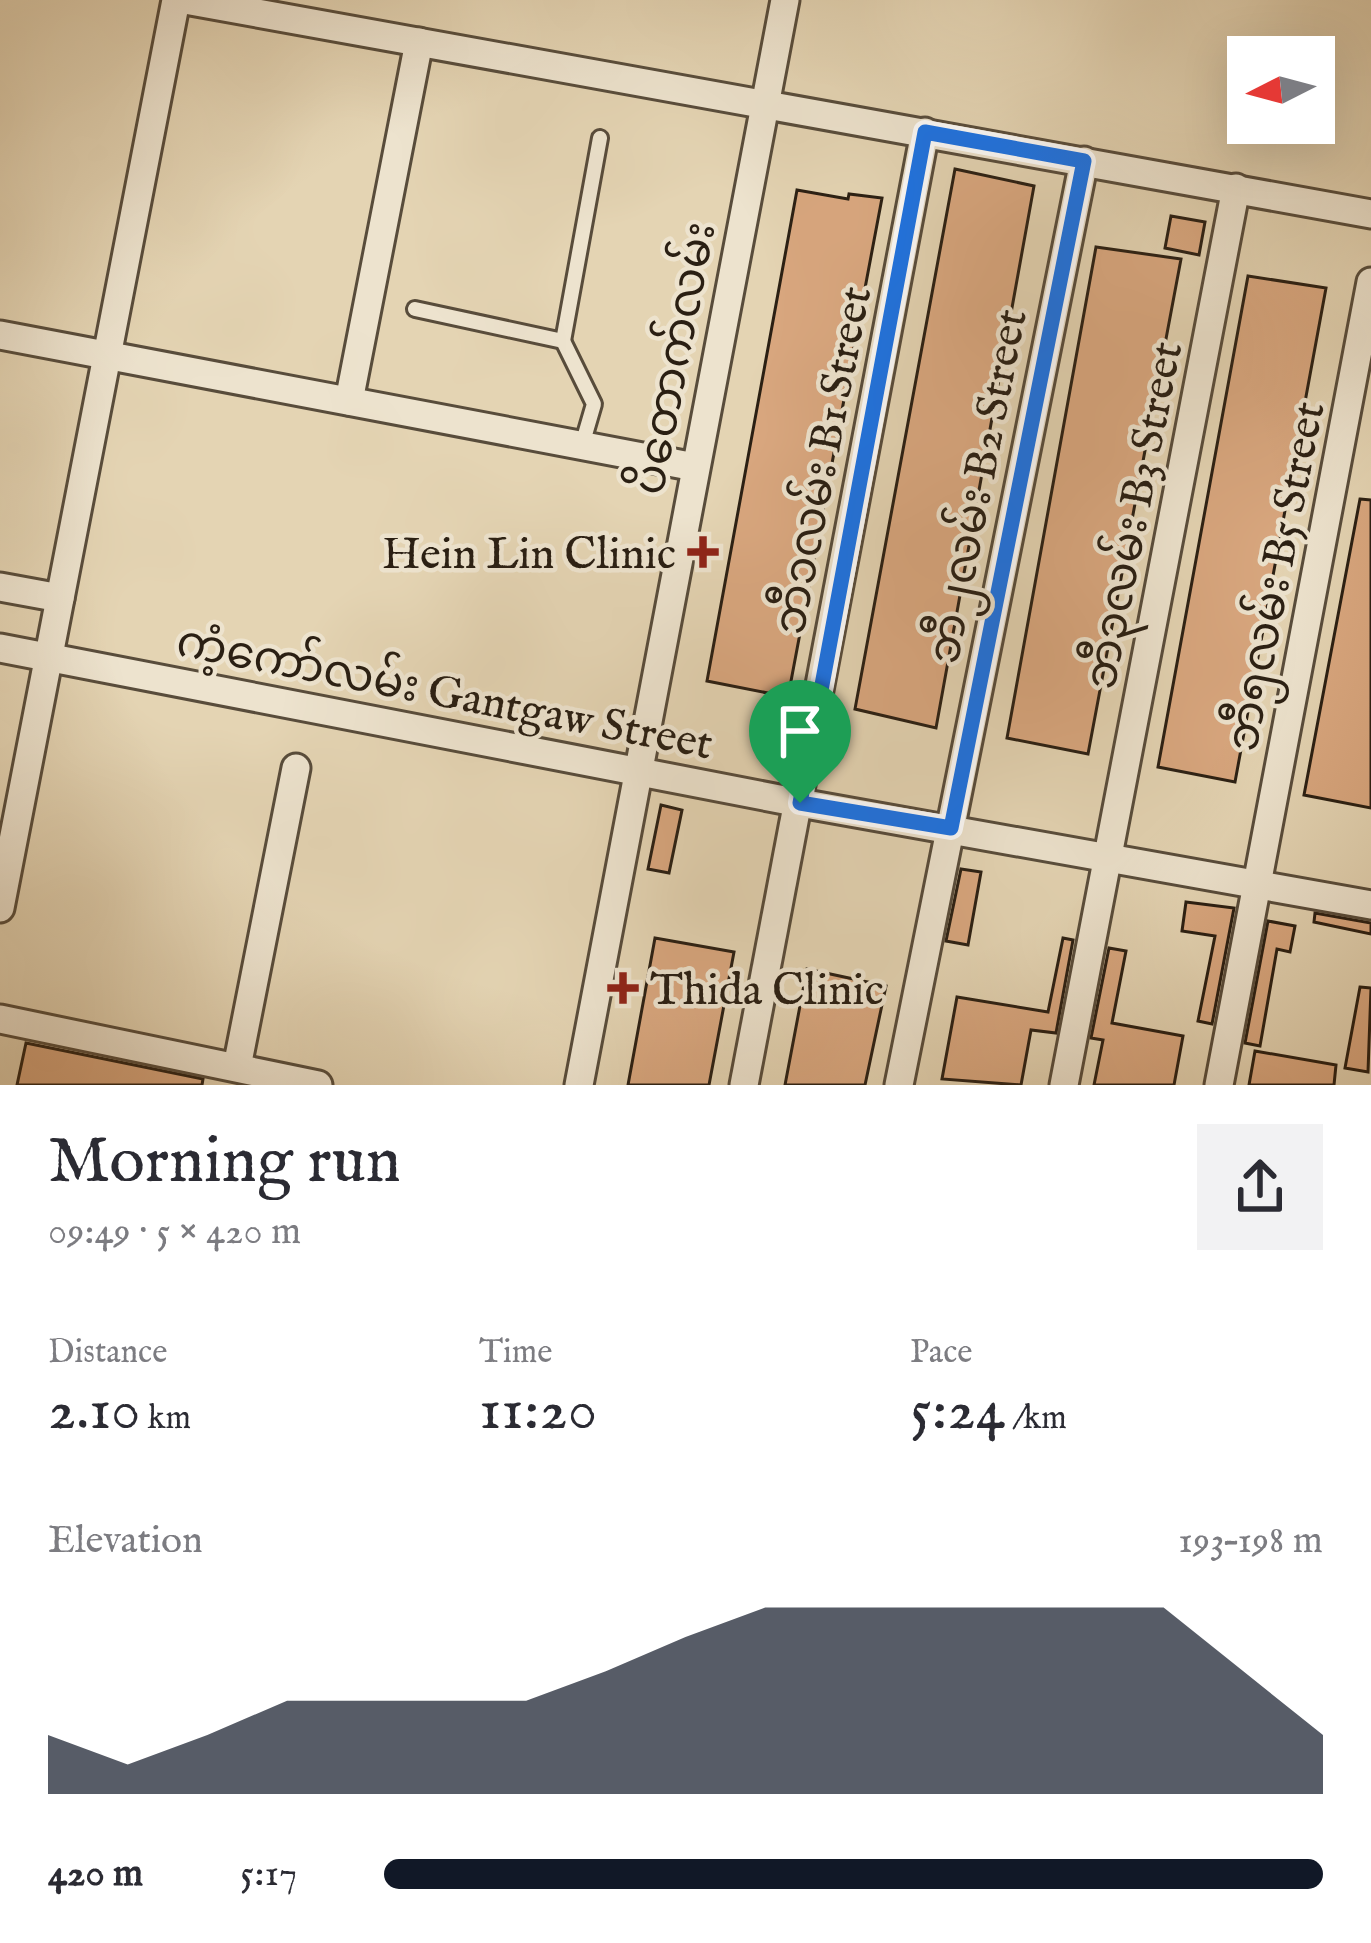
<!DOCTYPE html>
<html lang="en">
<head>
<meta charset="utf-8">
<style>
	:root { --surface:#fff; --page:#f2f2f3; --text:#2b2b33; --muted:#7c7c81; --accent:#111827 }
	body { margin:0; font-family:"IM FELL English","Noto Sans Myanmar",serif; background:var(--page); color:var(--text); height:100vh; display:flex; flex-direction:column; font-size:45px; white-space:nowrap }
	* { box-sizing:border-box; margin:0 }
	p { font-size:39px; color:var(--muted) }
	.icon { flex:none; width:66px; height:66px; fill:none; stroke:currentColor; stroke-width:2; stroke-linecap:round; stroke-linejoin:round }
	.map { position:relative; height:1085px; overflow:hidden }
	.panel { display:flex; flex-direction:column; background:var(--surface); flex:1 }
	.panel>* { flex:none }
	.needle { width:78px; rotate:264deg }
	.fabs { position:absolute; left:1227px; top:36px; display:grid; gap:24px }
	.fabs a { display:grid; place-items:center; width:108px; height:108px; border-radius:0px; background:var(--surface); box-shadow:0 12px 48px #0002; font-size:60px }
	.pin { position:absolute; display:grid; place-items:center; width:102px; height:102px; color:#fff; margin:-123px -51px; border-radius:50% 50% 50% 0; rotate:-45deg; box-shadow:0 0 12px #0007 }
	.pin .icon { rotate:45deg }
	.round { display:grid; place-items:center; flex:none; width:126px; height:126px; border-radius:0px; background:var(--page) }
	.summary { display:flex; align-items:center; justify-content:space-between; height:204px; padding:0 48px }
	h1 { font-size:66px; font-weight:600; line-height:90px }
	.metrics { display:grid; grid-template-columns:repeat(3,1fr); gap:18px; height:204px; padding:12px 48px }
	.metrics div { display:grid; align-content:center }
	.metrics b { font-size:60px; font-weight:600 }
	.metrics small { font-size:33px; font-weight:400 }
	.metrics p { font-size:33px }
	.chart { height:336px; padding:24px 48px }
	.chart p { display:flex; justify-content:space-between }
	.chart svg { width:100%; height:216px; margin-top:12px; fill:var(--accent); opacity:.7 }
	ul { padding:0 48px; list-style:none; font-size:39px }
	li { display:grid; grid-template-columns:192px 144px 1fr; align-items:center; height:90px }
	li i { height:30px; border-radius:15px; background:var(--accent) }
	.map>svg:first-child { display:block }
	.building { fill:#d9a77f; stroke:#2a1f13; stroke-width:3 }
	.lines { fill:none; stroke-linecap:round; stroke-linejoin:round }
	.lane-casing { stroke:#584c3b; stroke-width:20 }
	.street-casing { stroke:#584c3b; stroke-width:33 }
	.lane { stroke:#ede3ce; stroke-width:14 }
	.street { stroke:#ede3ce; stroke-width:27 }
	.route-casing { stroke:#fff; stroke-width:24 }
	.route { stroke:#1a73e8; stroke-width:15 }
	.poi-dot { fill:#8f2418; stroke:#ede3ce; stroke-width:4.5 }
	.labels { text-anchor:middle; stroke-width:9; stroke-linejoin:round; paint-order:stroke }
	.street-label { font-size:45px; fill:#2a1f13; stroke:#ede3ce }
	.poi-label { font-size:45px; fill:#2a1f13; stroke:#ede3ce; text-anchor:end }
</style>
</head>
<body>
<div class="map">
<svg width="1371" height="1085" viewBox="0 0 1371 1085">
	<rect width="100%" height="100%" fill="#e4d4b3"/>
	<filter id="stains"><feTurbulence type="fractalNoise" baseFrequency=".00167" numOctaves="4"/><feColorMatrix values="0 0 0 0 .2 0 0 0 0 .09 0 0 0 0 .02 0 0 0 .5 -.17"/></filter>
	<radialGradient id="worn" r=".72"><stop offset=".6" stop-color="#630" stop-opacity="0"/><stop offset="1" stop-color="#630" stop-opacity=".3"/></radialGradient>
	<!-- building -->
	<g class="building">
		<polygon points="955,169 1034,186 936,728 855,709"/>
		<polygon points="797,190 848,199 849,194 882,198 788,697 707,681"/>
		<polygon points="1171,216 1205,222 1199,255 1165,248"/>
		<polygon points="1096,247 1181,259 1088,754 1007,738"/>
		<polygon points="1248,276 1326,288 1235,782 1158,767"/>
		<polygon points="1360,499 1371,500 1371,808 1304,795"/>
		<polygon points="661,805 682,810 669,873 648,869"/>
		<polygon points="961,869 981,872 968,945 946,941"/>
		<polygon points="1186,902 1234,908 1212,1024 1198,1021 1215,936 1182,931"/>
		<polygon points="1315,913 1371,923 1371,934 1314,922"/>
		<polygon points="1268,921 1295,926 1290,952 1277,949 1260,1046 1245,1043"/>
		<polygon points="655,938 734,952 709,1085 628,1085"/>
		<polygon points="1063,938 1073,940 1056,1033 1031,1030 1021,1085 942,1079 957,997 1048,1012"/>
		<polygon points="1109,948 1126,951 1112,1023 1183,1036 1174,1085 1094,1085 1103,1040 1091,1038"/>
		<polygon points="807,969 886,986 865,1085 785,1085"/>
		<polygon points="1360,987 1371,988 1368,1072 1345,1068"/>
		<polygon points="26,1043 203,1079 202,1085 17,1085"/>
		<polygon points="1255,1051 1336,1065 1334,1085 1249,1085"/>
	</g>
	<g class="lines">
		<!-- lane casing -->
		<g class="lane-casing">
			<g id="lane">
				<polyline points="415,309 563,341 600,138"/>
				<polyline points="563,341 594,404 582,445"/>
			</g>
		</g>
		<!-- street casing -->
		<g class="street-casing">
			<g id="street">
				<polyline points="185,0 1371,214"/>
				<polyline points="0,335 695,467"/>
				<polyline points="349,401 419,42"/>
				<polyline points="0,587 60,598"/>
				<polyline points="0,648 800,803 1371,905"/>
				<polyline points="0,908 176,0"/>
				<polyline points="0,1019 318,1085"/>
				<polyline points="237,1067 296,768"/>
				<polyline points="579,1085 785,0"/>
				<polyline points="744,1085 925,132"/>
				<polyline points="899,1085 1084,161"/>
				<polyline points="1064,1085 1236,188"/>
				<polyline points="1219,1085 1371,282"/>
			</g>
		</g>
		<!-- lane -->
		<use href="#lane" class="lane"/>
		<!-- street -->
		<use href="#street" class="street"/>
	</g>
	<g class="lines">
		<!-- route casing -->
		<g class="route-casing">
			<polygon id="route" points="925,132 1084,161 951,828 800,803"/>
		</g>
		<!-- route -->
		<use href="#route" class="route"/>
	</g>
	<!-- markers -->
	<g class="poi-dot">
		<path d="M697 534h12v12h12v12h-12v12h-12v-12h-12v-12h12z"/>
		<path d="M617 970h12v12h12v12h-12v12h-12v-12h-12v-12h12z"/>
	</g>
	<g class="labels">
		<!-- street labels -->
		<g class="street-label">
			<text transform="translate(673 358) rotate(-79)" y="16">ပိတောက်လမ်း</text>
			<text transform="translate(821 460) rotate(-79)" y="16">ဘီ၁လမ်း B1 Street</text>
			<text transform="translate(976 486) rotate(-79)" y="16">ဘီ၂လမ်း B2 Street</text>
			<text transform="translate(1132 515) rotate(-79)" y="16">ဘီ၃လမ်း B3 Street</text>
			<text transform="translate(1274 576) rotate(-79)" y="16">ဘီ၅လမ်း B5 Street</text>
			<text transform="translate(445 691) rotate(11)" y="16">ကံ့ကော်လမ်း Gantgaw Street</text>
		</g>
		<!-- poi labels -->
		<g class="poi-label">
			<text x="676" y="568">Hein Lin Clinic</text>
			<text x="650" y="1004" text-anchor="start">Thida Clinic</text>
		</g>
	</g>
	<rect width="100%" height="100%" filter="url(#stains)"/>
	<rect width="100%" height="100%" fill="url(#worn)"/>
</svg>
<div class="fabs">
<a><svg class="needle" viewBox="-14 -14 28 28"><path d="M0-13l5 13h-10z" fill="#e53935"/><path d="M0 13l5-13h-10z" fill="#7c7c81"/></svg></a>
</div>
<div class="pin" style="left:800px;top:803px;background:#1e9e55"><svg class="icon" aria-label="arrive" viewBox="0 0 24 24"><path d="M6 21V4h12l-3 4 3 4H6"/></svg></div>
</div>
<section class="panel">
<div class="summary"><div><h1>Morning run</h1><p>09:49 · 5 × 420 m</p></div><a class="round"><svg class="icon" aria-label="share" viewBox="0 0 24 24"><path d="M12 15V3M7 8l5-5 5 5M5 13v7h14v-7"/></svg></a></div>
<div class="metrics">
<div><p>Distance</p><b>2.10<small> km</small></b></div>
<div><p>Time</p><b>11:20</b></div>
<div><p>Pace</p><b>5:24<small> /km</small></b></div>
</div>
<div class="chart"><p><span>Elevation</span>193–198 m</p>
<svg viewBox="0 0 160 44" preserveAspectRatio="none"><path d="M0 44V32L10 38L20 32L30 25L40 25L50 25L60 25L70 19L80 12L90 6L100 6L110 6L120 6L130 6L140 6L150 19L160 32V44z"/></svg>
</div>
<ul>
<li><b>420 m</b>5:17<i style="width:100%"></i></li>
</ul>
</section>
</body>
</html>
